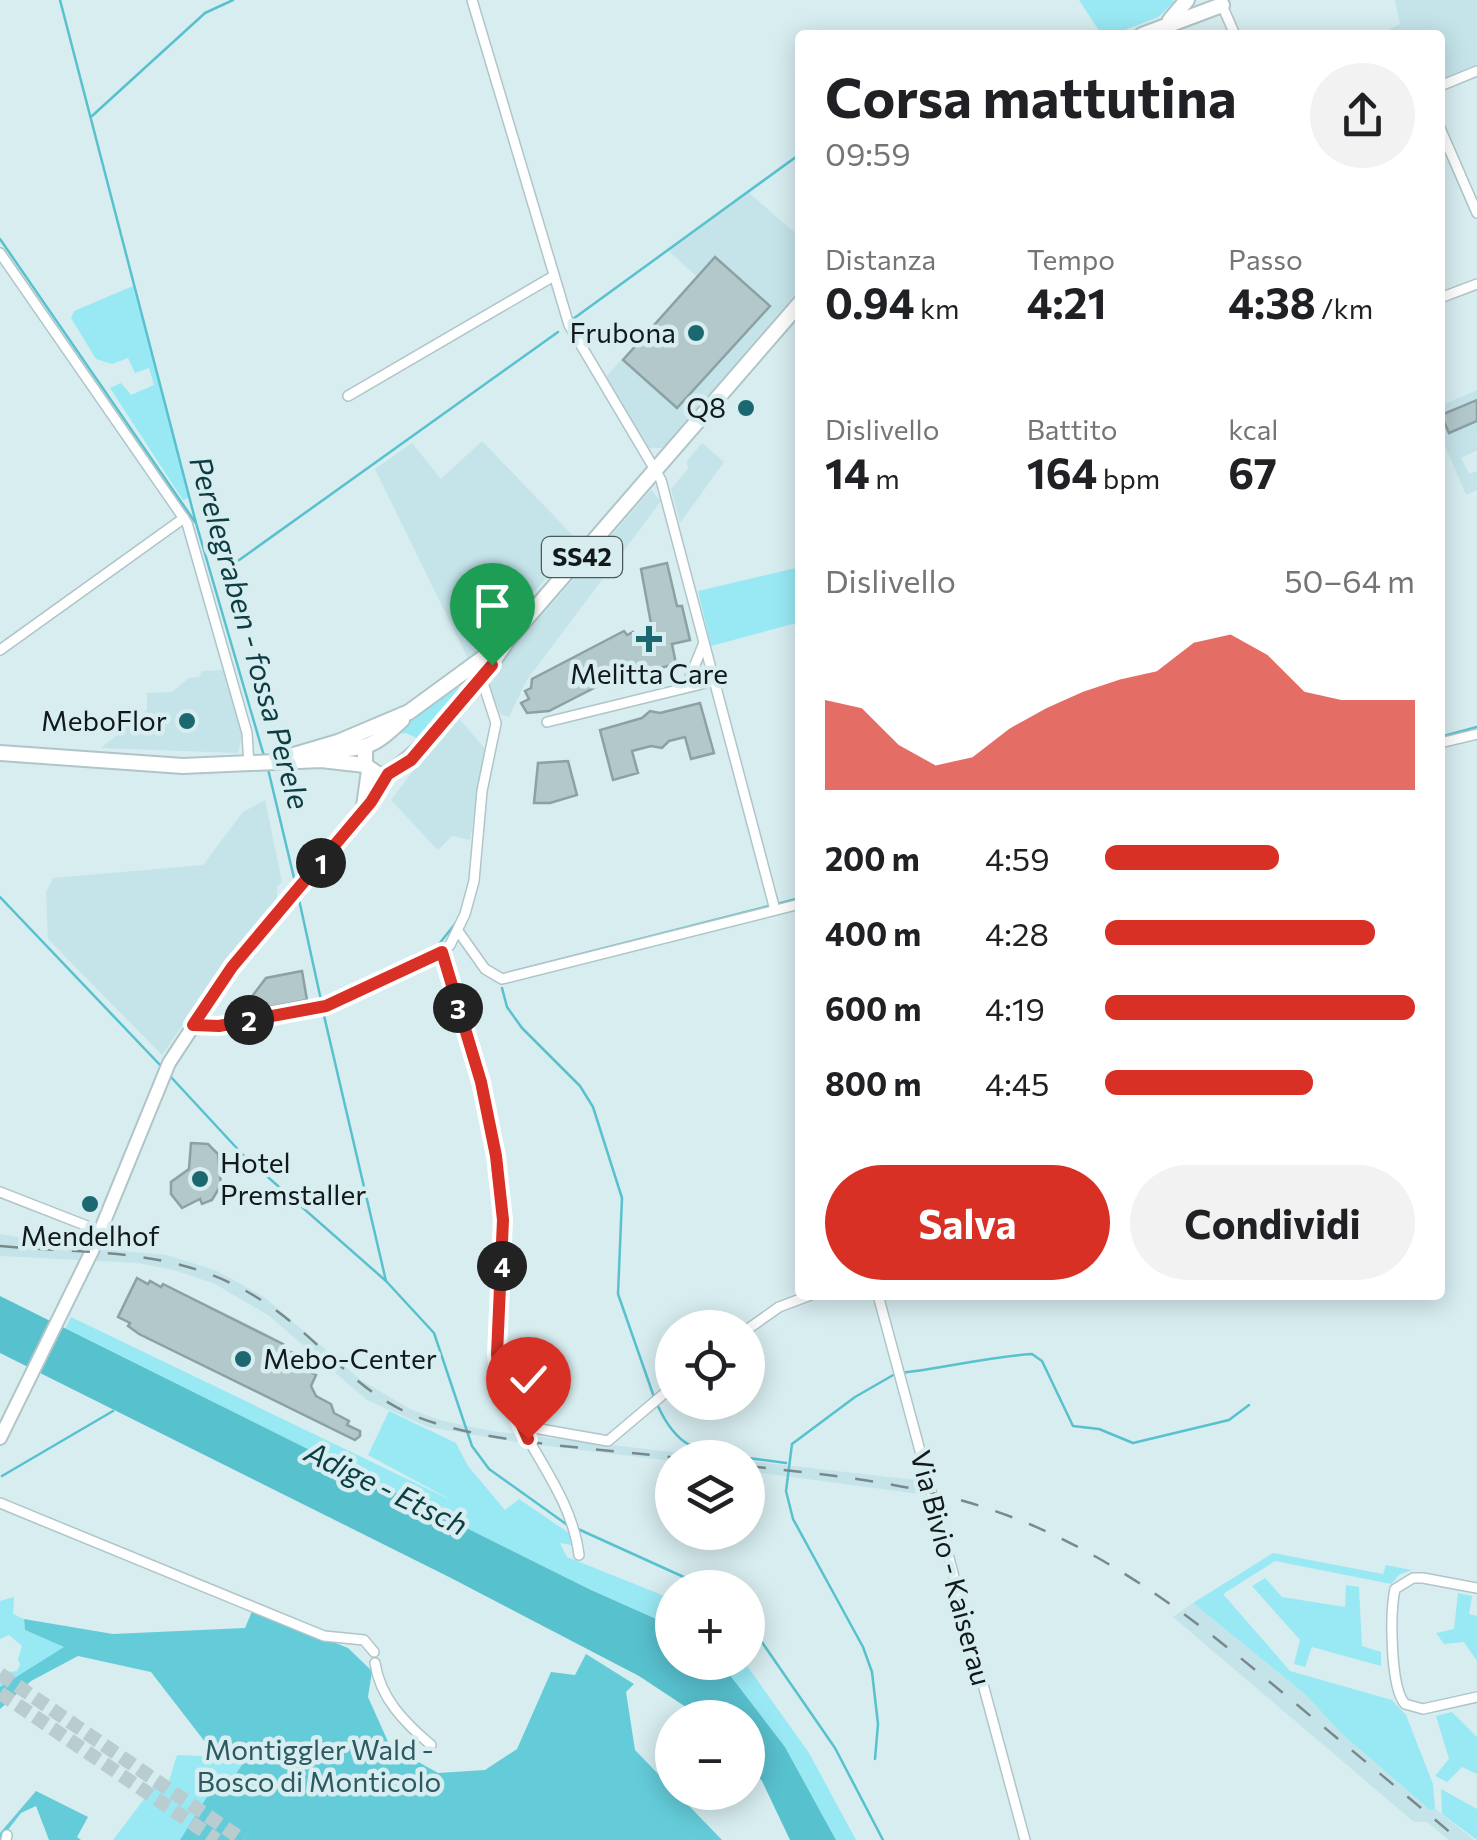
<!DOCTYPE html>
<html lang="it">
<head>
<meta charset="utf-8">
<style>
	:root { --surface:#fff; --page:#f2f2f2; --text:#202124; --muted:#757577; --accent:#d93025 }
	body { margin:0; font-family:Commissioner,sans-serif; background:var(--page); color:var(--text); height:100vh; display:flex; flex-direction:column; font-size:38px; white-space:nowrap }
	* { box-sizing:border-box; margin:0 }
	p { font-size:32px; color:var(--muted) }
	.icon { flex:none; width:55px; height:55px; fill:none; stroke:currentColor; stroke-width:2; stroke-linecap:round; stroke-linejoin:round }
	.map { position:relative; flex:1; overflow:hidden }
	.side { position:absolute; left:795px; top:30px; width:650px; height:1270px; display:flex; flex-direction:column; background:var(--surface); border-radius:10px; box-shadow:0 5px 25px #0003 }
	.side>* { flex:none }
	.buttons { position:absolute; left:655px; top:1310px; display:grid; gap:20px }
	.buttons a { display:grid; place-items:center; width:110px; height:110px; border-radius:50%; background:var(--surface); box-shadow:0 5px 25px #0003; font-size:50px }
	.pin { position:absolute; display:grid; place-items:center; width:85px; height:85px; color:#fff; margin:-102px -42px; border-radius:50% 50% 50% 0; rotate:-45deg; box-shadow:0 0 10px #0007 }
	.pin .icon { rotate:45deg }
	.km { position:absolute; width:50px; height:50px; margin:-25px; border-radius:50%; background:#222; color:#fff; font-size:28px; line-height:50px; text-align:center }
	.round { display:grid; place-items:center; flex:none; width:105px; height:105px; border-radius:52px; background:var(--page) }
	.headline { display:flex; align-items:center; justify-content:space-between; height:170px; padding:0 30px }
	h1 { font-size:55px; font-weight:700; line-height:75px }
	.metrics { display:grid; grid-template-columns:repeat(3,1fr); gap:15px; height:170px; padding:10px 30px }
	.metrics div { display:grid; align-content:center }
	.metrics b { font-size:42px; font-weight:700 }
	.metrics small { font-size:28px; font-weight:400 }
	.metrics p { font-size:28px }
	.chart { height:280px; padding:20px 30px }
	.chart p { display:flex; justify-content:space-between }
	.chart svg { width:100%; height:180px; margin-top:10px; fill:var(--accent); opacity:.7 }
	.primary-button { display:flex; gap:20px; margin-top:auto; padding:20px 30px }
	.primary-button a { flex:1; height:115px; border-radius:60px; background:var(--accent); color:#fff; font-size:40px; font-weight:700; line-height:115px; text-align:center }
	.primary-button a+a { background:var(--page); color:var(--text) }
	ul { padding:0 30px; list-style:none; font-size:32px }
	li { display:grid; grid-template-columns:160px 120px 1fr; align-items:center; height:75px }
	li i { height:25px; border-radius:12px; background:var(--accent) }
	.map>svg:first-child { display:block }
	.built { fill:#c4e4e9 }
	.green { fill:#99e9f4 }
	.forest { fill:#64ccd9 }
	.water { fill:#58c1ce }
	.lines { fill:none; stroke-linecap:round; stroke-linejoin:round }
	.stream { stroke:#58c1ce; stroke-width:2.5 }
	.building { fill:#b2c8cb; stroke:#8ca1a4; stroke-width:2.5 }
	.trunk-tunnel { stroke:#b9cdd0; stroke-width:14; stroke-dasharray:14 7; stroke-linecap:butt }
	.minor-casing { stroke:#afc5c8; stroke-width:12 }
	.secondary-casing { stroke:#afc5c8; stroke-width:16 }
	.primary-casing { stroke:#afc5c8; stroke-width:18 }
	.minor { stroke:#fff; stroke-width:9 }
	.secondary { stroke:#fff; stroke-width:12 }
	.primary { stroke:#fff; stroke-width:14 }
	.rail { stroke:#79888a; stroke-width:2.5; stroke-dasharray:18 18; stroke-linecap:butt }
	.route-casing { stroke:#fff; stroke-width:20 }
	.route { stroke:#d93025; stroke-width:12 }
	.poi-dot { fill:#1c6870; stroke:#d7edf0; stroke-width:4 }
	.labels { text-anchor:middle; stroke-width:9; stroke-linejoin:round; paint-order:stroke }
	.shield { fill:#d7edf0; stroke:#4c595a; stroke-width:2.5 }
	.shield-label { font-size:25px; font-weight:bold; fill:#11191a }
	.poi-label { font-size:28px; fill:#11191a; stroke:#d7edf0; text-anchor:end }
	.street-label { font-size:28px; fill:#11191a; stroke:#d7edf0 }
	.park-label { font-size:28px; fill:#2c5a60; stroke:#d7edf0 }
	.water-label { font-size:30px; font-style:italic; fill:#0b3d42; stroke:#d7edf0 }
</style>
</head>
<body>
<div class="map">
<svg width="1477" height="1840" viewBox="0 0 1477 1840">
	<rect width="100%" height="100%" fill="#d7edf0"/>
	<!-- built -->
	<g class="built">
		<polygon points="1395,0 1477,0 1477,65 1440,80 1440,35 1393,35 1390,29 1400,24"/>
		<polygon points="749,193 800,237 800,288 663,448 647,448 605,378 696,276 669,251"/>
		<polygon points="1477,390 1477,450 1461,458 1469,474 1477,471 1477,490 1466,495 1440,434 1440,406"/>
		<polygon points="482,441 579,542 470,663 375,469 412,443 441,479"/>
		<polygon points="702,443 724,462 680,523 671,489 688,469 687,461"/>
		<polygon points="651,490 661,501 526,681 509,717 500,714 487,679"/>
		<polygon points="226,670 243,731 238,753 101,748 147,710 147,693 172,692 189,678 199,677 202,671"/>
		<polygon points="456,715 485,749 470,840 452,836 438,850 391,800"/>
		<polygon points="265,800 282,882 277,886 277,901 204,993 162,1055 48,939 46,892 53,878 203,865 243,812"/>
		<polygon points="0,1234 59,1245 166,1255 215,1270 264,1297 361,1380 410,1409 439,1420 491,1431 715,1457 672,1458 672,1461 523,1443 428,1427 367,1400 268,1315 215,1284 174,1270 138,1263 0,1256"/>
		<polygon points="748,1461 924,1481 927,1495 748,1471"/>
		<polygon points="1193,1603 1306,1695 1341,1733 1474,1840 1449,1840 1427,1822 1414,1822 1173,1617"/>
	</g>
	<!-- green -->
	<g class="green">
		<polygon points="1079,0 1173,0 1174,2 1158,17 1125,30 1123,35 1102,35"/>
		<polygon points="133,286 190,497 183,500 110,388 121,383 131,395 154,385 149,368 135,373 128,358 112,364 96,359 71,318 74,311"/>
		<polygon points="800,567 800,622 711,646 698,591"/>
		<polygon points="459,687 462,690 419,739 406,733 391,734"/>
		<polygon points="71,1317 453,1501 368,1455 389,1411 456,1443 468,1466 505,1510 519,1499 572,1535 571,1545 560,1543 567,1557 672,1599 672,1626 591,1590 65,1329"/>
		<polygon points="1273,1553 1383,1574 1386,1565 1412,1570 1400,1574 1391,1584 1275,1561 1223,1594 1290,1671 1392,1700 1406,1715 1433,1784 1435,1809 1429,1809 1341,1733 1306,1695 1193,1603"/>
		<polygon points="1265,1578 1282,1597 1345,1607 1346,1585 1359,1587 1362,1646 1381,1652 1381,1666 1312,1647 1305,1667 1294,1664 1300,1640 1252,1586"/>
		<polygon points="1458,1593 1472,1596 1469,1614 1477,1616 1477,1661 1464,1642 1444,1644 1436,1633 1454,1629"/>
		<polygon points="14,1597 13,1614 24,1619 25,1630 65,1647 0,1687 0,1673 17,1671 20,1665 18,1659 22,1646 9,1635 0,1639 0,1601"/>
		<polygon points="713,1663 745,1663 809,1753 856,1840 836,1840 785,1747 726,1670"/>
		<polygon points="1452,1712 1477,1737 1477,1774 1462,1767 1447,1782 1435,1776 1449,1759 1436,1716"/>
		<polygon points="177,1755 246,1758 212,1819 188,1840 113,1840 157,1782 169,1781"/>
		<polygon points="1441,1789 1477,1809 1477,1840 1442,1814"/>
	</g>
	<!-- forest -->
	<g class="forest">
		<polygon points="253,1609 348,1648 372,1671 368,1697 390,1746 438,1773 485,1770 517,1749 551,1672 575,1675 586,1654 634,1684 626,1692 635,1750 722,1840 180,1840 210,1792 225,1790 246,1759 212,1751 151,1672 78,1656 31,1681 0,1709 0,1687 64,1647 25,1630 24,1619 113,1634 245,1628"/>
		<polygon points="36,1791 88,1817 77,1837 81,1840 49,1840 36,1806 21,1813 0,1840 0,1833"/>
	</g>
	<!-- water -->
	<polygon class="water" points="0,1296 591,1590 672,1626 672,1662 713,1663 726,1670 785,1747 836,1840 790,1840 762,1781 748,1765 748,1718 701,1717 639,1676 451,1578 0,1353"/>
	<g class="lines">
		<!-- stream -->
		<g class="stream">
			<polyline points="60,0 196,523 264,756"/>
			<polyline points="92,116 205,13 233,0"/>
			<polyline points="0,239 195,522"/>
			<polyline points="573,319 800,154"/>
			<polyline points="221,573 558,332"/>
			<polyline points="1440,737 1477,727"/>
			<polyline points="268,769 295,882"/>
			<polyline points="298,895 321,1000"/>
			<polyline points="0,897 161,1066"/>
			<polyline points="777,904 800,898"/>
			<polyline points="511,972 769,906"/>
			<polyline points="502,988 507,1007 522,1028 580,1086 593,1107 622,1198 618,1294 654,1397"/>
			<polyline points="334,997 435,949 455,924"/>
			<polyline points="322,1007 386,1281"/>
			<polyline points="170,1076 245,1157 386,1281 434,1333 472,1446 489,1469 566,1524"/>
			<path d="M901 1373C945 1368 988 1357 1032 1354L1042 1361 1073 1426 1099 1429 1133 1443 1229 1420 1249 1405"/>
			<path d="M658 1406C678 1450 698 1451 744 1458"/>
			<polyline points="748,1458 786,1463"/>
			<polyline points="2,1476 113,1411"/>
			<polyline points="578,1529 708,1588"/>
			<polyline points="748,1622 835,1748 883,1840"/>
			<polyline points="875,1759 878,1724 872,1672 863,1647 793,1519 786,1491 792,1444 855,1397 895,1374"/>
		</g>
	</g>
	<!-- building -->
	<g class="building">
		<polygon points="715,257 770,306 677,408 623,360"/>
		<polygon points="1477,400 1477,421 1449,433 1441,415"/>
		<polygon points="667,563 677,606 682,606 690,640 672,644 676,664 644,672 641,664 549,711 527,713 521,703 529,699 525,691 531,688 532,679 624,631 627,635 633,632 636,638 652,629 641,569"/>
		<polygon points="700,703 714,753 691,759 685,737 669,741 662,748 651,746 632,751 638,773 613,780 600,730 642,718 650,711 660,713"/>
		<polygon points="568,761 577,795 550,803 534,803 538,763"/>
		<polygon points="302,971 307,1000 255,1010 253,995 266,978"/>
		<polygon points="191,1143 208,1144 218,1154 221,1185 212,1200 202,1204 200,1199 182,1208 171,1194 171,1182 189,1169"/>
		<polygon points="137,1278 148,1284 150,1281 161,1287 163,1284 283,1344 281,1348 293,1353 296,1365 316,1375 311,1386 316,1396 331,1404 334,1413 349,1421 347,1425 360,1431 360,1436 355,1440 139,1334 128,1326 130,1323 118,1317"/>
	</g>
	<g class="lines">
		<!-- trunk-tunnel -->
		<g class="trunk-tunnel">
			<polyline points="0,1674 243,1840"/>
			<polyline points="0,1693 217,1840"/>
		</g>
		<!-- minor casing -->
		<g class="minor-casing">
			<g id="minor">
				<polyline points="472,0 569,325 661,480 775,910"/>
				<polyline points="1222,5 1235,35"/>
				<polyline points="1440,86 1477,71"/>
				<polyline points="1440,128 1477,213"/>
				<polyline points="0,253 187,523 247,733 249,765"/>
				<polyline points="1440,298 1477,284"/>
				<polyline points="348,396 552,277"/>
				<polyline points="0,650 184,518"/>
				<polyline points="686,687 703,645"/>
				<polyline points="547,722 706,683 715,677"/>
				<polyline points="1440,743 1477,734"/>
				<polyline points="458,931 485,969 502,979 800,904"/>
				<path d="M442 952C471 1038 499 1130 503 1221 505 1270 487 1325 499 1374 516 1438 571 1488 579 1555"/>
				<polyline points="193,1025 219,1025 343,1001 423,964 450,945 465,914 474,881 482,791 496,723 484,686"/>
				<polyline points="0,1192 100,1231"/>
				<polyline points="878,1295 1025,1840"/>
				<polyline points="748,1329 779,1307 811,1295"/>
				<polyline points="523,1426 608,1441 672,1387"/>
				<polyline points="0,1503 324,1636 364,1640 374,1652"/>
				<path d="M1477 1588 1423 1578H1413L1395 1589C1390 1612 1390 1687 1405 1704L1423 1709 1477 1697"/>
				<path d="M375 1663C380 1698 405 1723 431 1745"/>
				<polyline points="6,1840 7,1835"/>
			</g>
		</g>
		<!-- secondary casing -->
		<g class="secondary-casing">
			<g id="secondary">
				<polyline points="363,807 368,770"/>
				<polyline points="0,1438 92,1251 169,1063 232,967 371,802 388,774"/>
			</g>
		</g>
		<!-- primary casing -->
		<g class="primary-casing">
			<g id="primary">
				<polyline points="1170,20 1187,0"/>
				<polyline points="1142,35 1222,5"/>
				<path d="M365 749V765L379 775C410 773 488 671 507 641L800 303"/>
				<path d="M330 750C369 748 373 747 402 720"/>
				<polyline points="0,753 183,766 321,760 365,765"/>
				<polyline points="294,755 338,742 409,712 498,647"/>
			</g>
		</g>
		<!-- minor -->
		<use href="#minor" class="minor"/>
		<!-- secondary -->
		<use href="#secondary" class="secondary"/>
		<!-- primary -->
		<use href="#primary" class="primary"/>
		<!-- rail -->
		<g class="rail">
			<path d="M0 1246C99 1255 184 1246 270 1306 321 1341 356 1392 415 1416 483 1444 602 1448 677 1458"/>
			<path d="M748 1466C830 1475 916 1483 995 1511 1111 1551 1202 1625 1295 1703 1350 1749 1405 1794 1459 1840"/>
		</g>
	</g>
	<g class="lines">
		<!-- route casing -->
		<g class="route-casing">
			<polyline id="route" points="492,665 411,760 388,774 371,802 232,967 193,1025 219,1026 326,1006 442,952 481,1082 496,1156 503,1220 497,1354 499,1373 528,1439"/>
		</g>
		<!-- route -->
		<use href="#route" class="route"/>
	</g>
	<!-- markers -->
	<g class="poi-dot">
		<circle cx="696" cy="333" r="10"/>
		<circle cx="746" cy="408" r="10"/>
		<path d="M644 624h10v10h10v10h-10v10h-10v-10h-10v-10h10z"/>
		<circle cx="187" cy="721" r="10"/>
		<circle cx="200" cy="1179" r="10"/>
		<circle cx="90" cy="1204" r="10"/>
		<circle cx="243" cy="1359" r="10"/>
	</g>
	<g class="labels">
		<!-- shield labels -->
		<rect class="shield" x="542" y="537" width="80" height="40" rx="8"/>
		<g class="shield-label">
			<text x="582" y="566">SS42</text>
		</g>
		<!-- poi labels -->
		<g class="poi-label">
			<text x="676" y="343">Frubona</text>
			<text x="726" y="418">Q8</text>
			<text x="649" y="684" text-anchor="middle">Melitta Care</text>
			<text x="167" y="731">MeboFlor</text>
			<text x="220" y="1173" text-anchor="start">Hotel<tspan x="220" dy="32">Premstaller</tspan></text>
			<text x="90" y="1246" text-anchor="middle">Mendelhof</text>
			<text x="263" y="1369" text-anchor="start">Mebo-Center</text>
		</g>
		<!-- street labels -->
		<g class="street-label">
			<text transform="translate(951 1568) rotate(75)" y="10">Via Bivio - Kaiserau</text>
		</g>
		<!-- park labels -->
		<g class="park-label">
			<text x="319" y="1760">Montiggler Wald -<tspan x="319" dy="32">Bosco di Monticolo</tspan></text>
		</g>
		<!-- water labels -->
		<g class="water-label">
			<text transform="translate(249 633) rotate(74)" y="10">Perelegraben - fossa Perele</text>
			<text transform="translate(386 1489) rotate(26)" y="10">Adige - Etsch</text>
		</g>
	</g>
</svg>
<div class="buttons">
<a><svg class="icon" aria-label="locate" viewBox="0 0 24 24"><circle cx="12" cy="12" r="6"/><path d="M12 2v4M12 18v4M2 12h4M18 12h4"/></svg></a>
<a><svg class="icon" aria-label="layers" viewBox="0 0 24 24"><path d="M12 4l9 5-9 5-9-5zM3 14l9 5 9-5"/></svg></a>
<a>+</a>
<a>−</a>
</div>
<div class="pin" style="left:492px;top:665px;background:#1e9e55"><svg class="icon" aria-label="arrive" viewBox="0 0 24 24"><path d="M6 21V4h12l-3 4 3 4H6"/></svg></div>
<div class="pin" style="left:528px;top:1439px;background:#d93025"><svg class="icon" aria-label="check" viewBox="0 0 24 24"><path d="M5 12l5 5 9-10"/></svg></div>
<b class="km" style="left:321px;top:863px">1</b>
<b class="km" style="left:249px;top:1020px">2</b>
<b class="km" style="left:458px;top:1008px">3</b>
<b class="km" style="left:502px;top:1266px">4</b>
<section class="side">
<div class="headline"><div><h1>Corsa mattutina</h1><p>09:59</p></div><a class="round"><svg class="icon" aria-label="share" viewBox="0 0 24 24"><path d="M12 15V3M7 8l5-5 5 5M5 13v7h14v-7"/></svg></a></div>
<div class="metrics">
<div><p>Distanza</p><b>0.94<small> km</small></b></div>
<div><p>Tempo</p><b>4:21</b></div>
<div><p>Passo</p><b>4:38<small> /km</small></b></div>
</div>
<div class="metrics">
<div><p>Dislivello</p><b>14<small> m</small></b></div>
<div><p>Battito</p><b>164<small> bpm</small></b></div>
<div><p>kcal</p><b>67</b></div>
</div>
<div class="chart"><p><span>Dislivello</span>50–64 m</p>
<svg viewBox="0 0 160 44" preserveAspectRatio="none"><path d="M0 44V22L10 24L20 33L30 38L40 36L50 29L60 24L70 20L80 17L90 15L100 8L110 6L120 11L130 20L140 22L150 22L160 22V44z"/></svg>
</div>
<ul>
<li><b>200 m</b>4:59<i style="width:56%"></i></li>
<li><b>400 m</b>4:28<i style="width:87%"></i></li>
<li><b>600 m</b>4:19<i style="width:100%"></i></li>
<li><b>800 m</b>4:45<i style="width:67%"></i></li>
</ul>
<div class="primary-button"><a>Salva</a><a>Condividi</a></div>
</section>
</div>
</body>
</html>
